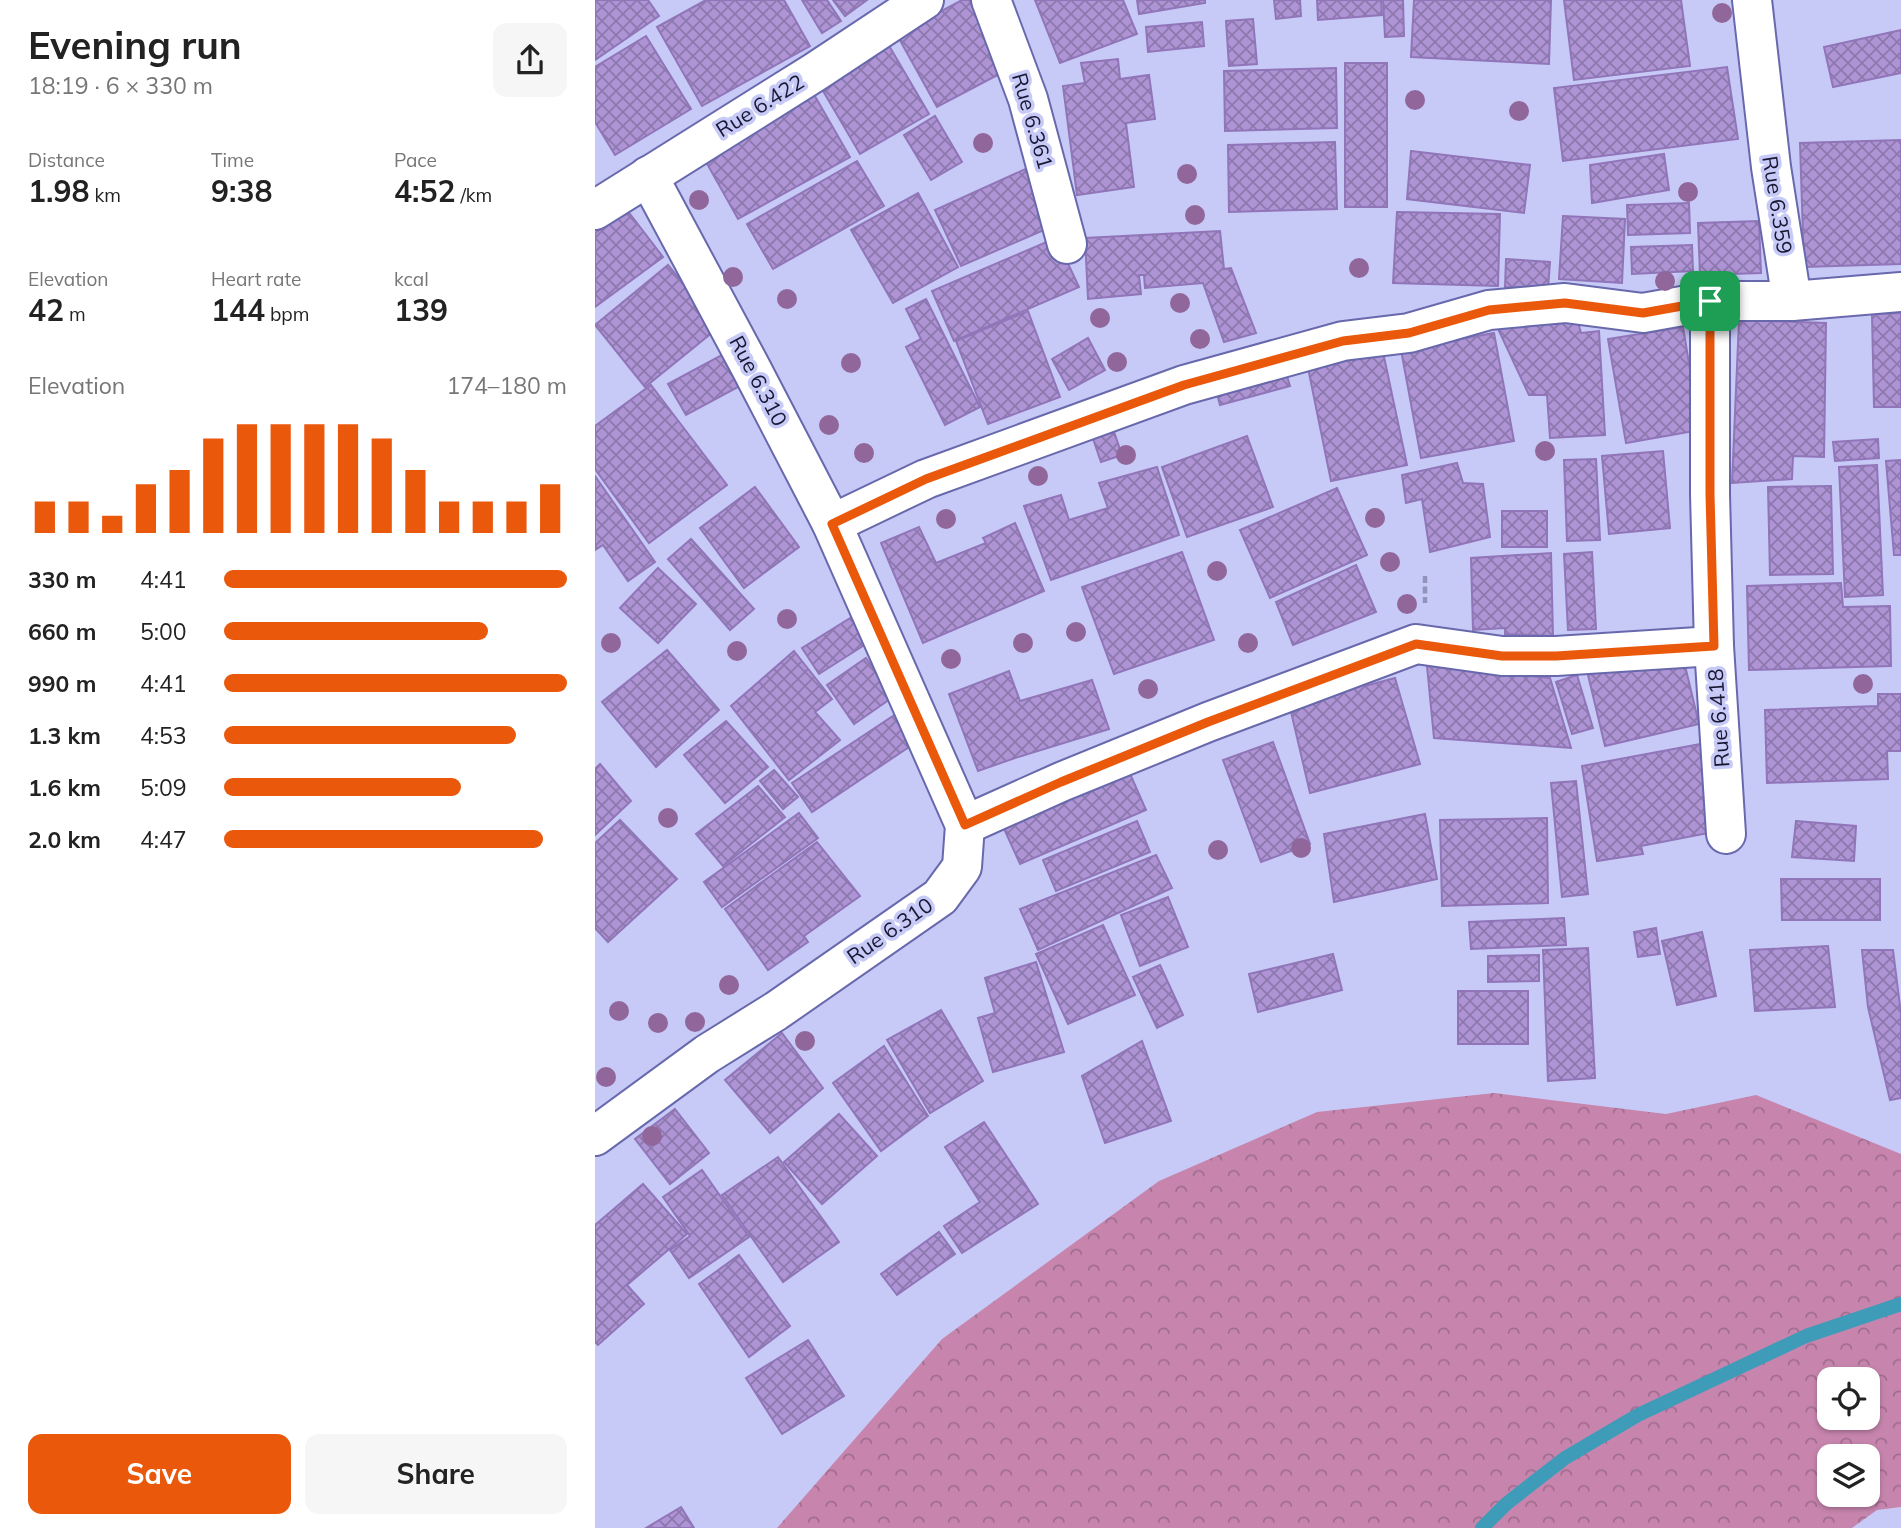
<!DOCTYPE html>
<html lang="en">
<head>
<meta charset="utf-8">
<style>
	:root { --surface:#fff; --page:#f6f6f6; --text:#222; --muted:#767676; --accent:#ea580c }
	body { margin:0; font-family:Mulish,sans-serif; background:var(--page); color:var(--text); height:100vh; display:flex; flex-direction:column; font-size:26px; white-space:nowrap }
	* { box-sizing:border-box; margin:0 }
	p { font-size:23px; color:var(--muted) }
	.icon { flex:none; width:38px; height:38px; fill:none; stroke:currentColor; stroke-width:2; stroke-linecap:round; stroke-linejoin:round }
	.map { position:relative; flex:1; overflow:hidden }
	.sheet { display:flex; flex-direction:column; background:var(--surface); width:595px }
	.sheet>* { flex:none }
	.tools { position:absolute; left:1222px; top:1367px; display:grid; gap:14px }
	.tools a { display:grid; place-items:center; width:63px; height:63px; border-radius:14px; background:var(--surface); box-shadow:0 2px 5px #0004; font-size:35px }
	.pin { position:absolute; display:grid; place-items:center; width:60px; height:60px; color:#fff; margin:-30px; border-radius:14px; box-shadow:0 4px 10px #0006 }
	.round { display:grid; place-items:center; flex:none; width:74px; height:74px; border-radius:14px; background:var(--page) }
	.headline { display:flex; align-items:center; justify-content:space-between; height:119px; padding:0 28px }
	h1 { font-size:38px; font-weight:700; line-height:52px }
	.metrics { display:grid; grid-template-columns:repeat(3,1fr); gap:10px; height:119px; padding:7px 28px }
	.metrics div { display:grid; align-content:center }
	.metrics b { font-size:30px; font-weight:700 }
	.metrics small { font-size:19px; font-weight:400 }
	.metrics p { font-size:19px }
	.chart { height:196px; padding:14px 28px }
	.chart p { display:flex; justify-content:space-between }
	.chart svg { width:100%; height:126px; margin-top:7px; stroke:var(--accent); stroke-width:6 }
	.button { display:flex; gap:14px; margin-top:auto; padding:14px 28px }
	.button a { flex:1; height:80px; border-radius:14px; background:var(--accent); color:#fff; font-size:28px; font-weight:700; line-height:80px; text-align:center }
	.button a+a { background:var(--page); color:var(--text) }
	ul { padding:0 28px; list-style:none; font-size:23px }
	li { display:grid; grid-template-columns:112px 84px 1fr; align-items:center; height:52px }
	li i { height:18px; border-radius:9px; background:var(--accent) }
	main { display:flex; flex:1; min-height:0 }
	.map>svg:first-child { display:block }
	.forest { fill:url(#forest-crowns); fill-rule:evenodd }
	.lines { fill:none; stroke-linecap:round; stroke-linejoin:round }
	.stream { stroke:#3e9cb9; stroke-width:14 }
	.building { fill:url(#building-cross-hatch); stroke:#9075b8; stroke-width:2 }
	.minor-casing { stroke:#6868ac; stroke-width:42 }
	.path { stroke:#9193bb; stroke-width:4.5; stroke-dasharray:7 3.5; stroke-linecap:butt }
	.minor { stroke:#fff; stroke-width:38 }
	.tree { fill:#91669a }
	.route-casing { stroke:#fff; stroke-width:14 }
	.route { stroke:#ea580c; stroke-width:9 }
	.labels { text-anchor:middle; stroke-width:7; stroke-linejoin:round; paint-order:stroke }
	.street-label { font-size:21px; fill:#181732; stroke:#c7caf7 }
</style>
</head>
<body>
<main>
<section class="sheet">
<div class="headline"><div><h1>Evening run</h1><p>18:19 · 6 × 330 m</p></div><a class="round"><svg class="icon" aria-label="share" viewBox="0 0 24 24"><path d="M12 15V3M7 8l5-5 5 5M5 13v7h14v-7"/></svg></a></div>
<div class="metrics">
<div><p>Distance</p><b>1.98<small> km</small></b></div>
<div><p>Time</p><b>9:38</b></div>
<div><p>Pace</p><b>4:52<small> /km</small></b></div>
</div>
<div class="metrics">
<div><p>Elevation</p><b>42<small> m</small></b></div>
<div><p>Heart rate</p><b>144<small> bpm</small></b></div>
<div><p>kcal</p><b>139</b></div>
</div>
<div class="chart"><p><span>Elevation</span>174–180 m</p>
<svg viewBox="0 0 160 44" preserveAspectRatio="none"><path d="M5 44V33M15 44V33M25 44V38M35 44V27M45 44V22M55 44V11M65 44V6M75 44V6M85 44V6M95 44V6M105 44V11M115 44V22M125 44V33M135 44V33M145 44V33M155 44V27"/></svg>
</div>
<ul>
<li><b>330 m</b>4:41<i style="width:100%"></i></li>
<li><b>660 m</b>5:00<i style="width:77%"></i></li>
<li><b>990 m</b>4:41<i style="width:100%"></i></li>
<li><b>1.3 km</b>4:53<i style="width:85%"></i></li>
<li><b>1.6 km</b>5:09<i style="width:69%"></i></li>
<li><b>2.0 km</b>4:47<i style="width:93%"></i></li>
</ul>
<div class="button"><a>Save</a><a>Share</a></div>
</section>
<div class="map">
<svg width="1306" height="1528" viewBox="0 0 1306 1528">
	<defs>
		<pattern id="forest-crowns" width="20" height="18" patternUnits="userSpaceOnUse" patternTransform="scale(1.75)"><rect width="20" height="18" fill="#c785ae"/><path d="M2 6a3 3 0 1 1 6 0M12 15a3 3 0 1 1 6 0" fill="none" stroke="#a16c8e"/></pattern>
		<pattern id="building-cross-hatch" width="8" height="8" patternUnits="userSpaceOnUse" patternTransform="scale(1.75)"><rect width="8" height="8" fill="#ae94d5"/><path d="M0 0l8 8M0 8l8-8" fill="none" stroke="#8d78ad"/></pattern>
	</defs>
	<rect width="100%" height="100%" fill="#c7caf7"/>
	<!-- forest -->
	<path class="forest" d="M899 1093 1071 1114 1161 1095 1306 1154V1507L1282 1510 1257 1528H182L347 1339 564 1181 722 1112ZM1234 1379H1272V1418H1234ZM1234 1456H1272V1494H1234Z"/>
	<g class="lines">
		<!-- stream -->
		<polyline class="stream" points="887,1528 911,1504 970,1458 1043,1415 1211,1336 1306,1304"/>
	</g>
	<!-- building -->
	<g class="building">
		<polygon points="0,0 53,0 64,16 0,60"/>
		<polygon points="111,0 189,0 215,46 107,106 62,27"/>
		<polygon points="207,0 232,0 246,21 227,33"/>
		<polygon points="238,0 272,0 250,16"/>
		<polygon points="367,0 374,0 412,70 342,107 302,35"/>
		<polygon points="440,0 528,0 542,34 465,63"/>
		<polygon points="542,0 610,0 610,3 544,14"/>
		<polygon points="679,0 705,0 706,16 681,19"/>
		<polygon points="722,0 786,0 787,15 723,20"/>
		<polygon points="788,0 808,0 809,36 790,37"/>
		<polygon points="819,0 956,0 954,64 816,57"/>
		<polygon points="969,0 1086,0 1095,66 979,80"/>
		<polygon points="658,19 662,64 634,66 631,21"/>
		<polygon points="607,22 609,46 553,52 551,27"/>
		<polygon points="1306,30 1306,73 1238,87 1229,47"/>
		<polygon points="51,36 96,109 20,155 0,122 0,67"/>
		<polygon points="293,44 334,114 265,154 224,84"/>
		<polygon points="523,59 525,79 554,75 560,119 531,123 539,187 482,195 468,86 490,83 486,63"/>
		<rect x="750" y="63" width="42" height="144"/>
		<polygon points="1132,67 1143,139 968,161 959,88"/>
		<polygon points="741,68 742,128 630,131 629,71"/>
		<polygon points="217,91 255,157 143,219 106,153"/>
		<polygon points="340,116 367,162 336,180 309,135"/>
		<polygon points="1306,140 1306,264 1209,267 1205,143"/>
		<polygon points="740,142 742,209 634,212 633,145"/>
		<polygon points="816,151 935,165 929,213 812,199"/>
		<polygon points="1069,154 1074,190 997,203 995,165"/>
		<polygon points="262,161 289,206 178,269 152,224"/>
		<polygon points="437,166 465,223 366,266 340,210"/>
		<polygon points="323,193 363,267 298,303 256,230"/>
		<polygon points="1094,203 1095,233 1033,235 1032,205"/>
		<polygon points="32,210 68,257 0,307 0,233"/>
		<polygon points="802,212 905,214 903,286 798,283"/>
		<polygon points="968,216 1030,219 1027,283 964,279"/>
		<polygon points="1164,221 1166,273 1105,275 1103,223"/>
		<polygon points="625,231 629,269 636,268 661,333 629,342 608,283 550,288 549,275 544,275 546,294 493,299 490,238"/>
		<polygon points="461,238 484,287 359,341 337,291"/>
		<polygon points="1097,245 1098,271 1037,274 1036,247"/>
		<polygon points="911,259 955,262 953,289 910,287"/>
		<polygon points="73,265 124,327 50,387 0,325"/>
		<polygon points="331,299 385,407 350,425 311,347 326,339 311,309"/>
		<polygon points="433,311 465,397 393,424 361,341"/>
		<polygon points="980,311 986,333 1004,331 1010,435 955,438 952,395 934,395 898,318"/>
		<polygon points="1306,313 1306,407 1279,407 1277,314"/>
		<polygon points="1144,320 1231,323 1229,457 1198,456 1197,479 1137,483"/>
		<polygon points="1088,327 1105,430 1031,443 1013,339"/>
		<polygon points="899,333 919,441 826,458 806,350"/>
		<polygon points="493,338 510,370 474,390 457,359"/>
		<polygon points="136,350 154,381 91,415 73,384"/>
		<polygon points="788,352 812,465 736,481 713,368"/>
		<polygon points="688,363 695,386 625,405 619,383"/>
		<polygon points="56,385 132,485 54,543 0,469 0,426"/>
		<polygon points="517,426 527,455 506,462 496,433"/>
		<polygon points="652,436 678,507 592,537 567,467"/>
		<polygon points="1283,439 1284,458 1240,461 1238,442"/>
		<polygon points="1068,451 1075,528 1014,534 1007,456"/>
		<polygon points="1001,459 1005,540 972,541 969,460"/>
		<polygon points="1306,460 1306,555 1299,555 1291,461"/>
		<polygon points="862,463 868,483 888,484 895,537 835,552 827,499 811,503 807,475"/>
		<polygon points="1282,465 1288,595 1250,597 1244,467"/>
		<polygon points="562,467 584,535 456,580 429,506 466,495 474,520 513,508 504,483"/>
		<polygon points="0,476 60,562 33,581 8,545 0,550"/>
		<polygon points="1236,486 1238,574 1175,575 1173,487"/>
		<polygon points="160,487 204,547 149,588 105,528"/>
		<polygon points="742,488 772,555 675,598 645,530"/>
		<rect x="907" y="511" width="45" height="36"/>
		<polygon points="420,523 449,591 328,643 286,543 324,527 341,563 391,543 388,538"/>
		<polygon points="96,539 159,609 135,630 73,559"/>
		<polygon points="587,552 619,640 519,674 487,587"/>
		<polygon points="997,552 1001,629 973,630 969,554"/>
		<polygon points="956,553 958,636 910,634 910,628 878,630 876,558"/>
		<polygon points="761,565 781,612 698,645 681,602"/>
		<polygon points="63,568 101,604 63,643 25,608"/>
		<polygon points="1246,583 1248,607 1295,606 1296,666 1154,670 1152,586"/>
		<polygon points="265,612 279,639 224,674 207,648"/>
		<polygon points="72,650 124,710 61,767 7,702"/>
		<polygon points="199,651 237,699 220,712 245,740 194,780 136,706"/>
		<polygon points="1087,653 1104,724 1010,746 993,675"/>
		<polygon points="271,658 298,697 259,724 232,685"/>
		<polygon points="832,666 955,678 976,748 839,738"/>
		<polygon points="414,671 425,701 497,680 514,729 420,758 383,771 354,694"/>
		<polygon points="982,675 998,728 977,734 961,682"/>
		<polygon points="768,678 770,686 800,678 825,764 715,793 693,699"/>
		<polygon points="1283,694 1306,694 1306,751 1292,751 1293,779 1172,783 1170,710 1283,706"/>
		<polygon points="313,706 329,737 217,812 197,783"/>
		<polygon points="131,721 173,767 130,803 89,755"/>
		<polygon points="678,742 715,844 666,862 628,760"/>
		<polygon points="1111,743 1129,830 1046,846 1048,854 1002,861 987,766"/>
		<polygon points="5,764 36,801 0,835 0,769"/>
		<polygon points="532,767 551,810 425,864 406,822"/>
		<polygon points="179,770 203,797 188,809 165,781"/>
		<polygon points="981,781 993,894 967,897 956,783"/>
		<polygon points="163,786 190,817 128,866 101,834"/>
		<polygon points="204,813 223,838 127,907 109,882"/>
		<polygon points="830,814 842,879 739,902 729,834"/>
		<polygon points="952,818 953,903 847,906 845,820"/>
		<polygon points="25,820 82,879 13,942 0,928 0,843"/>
		<polygon points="542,821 555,852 461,891 448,860"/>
		<polygon points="1201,821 1261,826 1259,861 1197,857"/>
		<polygon points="222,842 265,896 209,936 213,942 173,970 130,909"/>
		<polygon points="561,855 577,888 443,950 425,909"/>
		<polygon points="1186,879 1285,879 1285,920 1187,920"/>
		<polygon points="573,897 593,947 545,966 526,915"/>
		<polygon points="969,918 971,945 876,949 874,922"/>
		<polygon points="508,925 540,995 473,1024 441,954"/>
		<polygon points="1061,928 1065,954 1043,957 1039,932"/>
		<polygon points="1107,932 1121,996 1082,1005 1067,941"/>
		<polygon points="1233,946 1240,1007 1160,1011 1155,950"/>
		<polygon points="993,948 1000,1078 953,1081 948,950"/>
		<polygon points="1267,950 1298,950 1306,1014 1306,1098 1295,1100 1273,1007"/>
		<polygon points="738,954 747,990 663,1012 654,974"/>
		<polygon points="944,955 944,981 893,982 893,956"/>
		<polygon points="441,962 469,1052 398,1072 383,1018 400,1013 390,978"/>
		<polygon points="565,965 588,1015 562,1028 538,977"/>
		<rect x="863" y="991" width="70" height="53"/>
		<polygon points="346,1010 388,1081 335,1113 292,1040"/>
		<polygon points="187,1033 228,1088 175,1133 130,1080"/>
		<polygon points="547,1041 576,1121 510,1143 487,1076"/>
		<polygon points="289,1046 333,1116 286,1151 238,1083"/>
		<polygon points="80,1109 114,1153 75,1184 40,1139"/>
		<polygon points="244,1114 282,1156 227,1204 189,1162"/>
		<polygon points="389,1122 443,1204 367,1253 349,1226 385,1202 350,1147"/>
		<polygon points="183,1157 244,1242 188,1282 127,1195"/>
		<polygon points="107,1170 154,1237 94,1278 75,1250 95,1236 68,1197"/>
		<polygon points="48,1184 92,1234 32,1285 49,1304 3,1345 0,1342 0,1225"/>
		<polygon points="344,1232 360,1254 302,1295 286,1274"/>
		<polygon points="144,1255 195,1326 154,1357 104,1284"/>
		<polygon points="213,1340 249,1396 187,1434 151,1378"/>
		<polygon points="86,1507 99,1528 51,1528"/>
	</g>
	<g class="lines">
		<!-- minor casing -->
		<g class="minor-casing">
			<g id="minor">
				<polyline points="396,0 433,99 472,244"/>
				<polyline points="1157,0 1176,167 1197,301 1306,292"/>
				<polyline points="0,210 220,72 329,0"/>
				<polyline points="1115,301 1197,301"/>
				<polyline points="237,524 331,479 589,385 748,341 814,333 894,310 970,303 1048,313 1115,301 1115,494 1119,646 1131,834"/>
				<polyline points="370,825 466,782 613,722 821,644 907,656 961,656 1119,646"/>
				<polyline points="0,1136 112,1054 181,1011 345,897 367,867 370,825 237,524 156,368 53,176"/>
			</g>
		</g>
		<!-- path -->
		<polyline class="path" points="830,576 830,603"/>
		<!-- minor -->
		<use href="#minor" class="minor"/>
	</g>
	<!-- trees -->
	<g class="tree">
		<circle cx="1127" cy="13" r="10"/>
		<circle cx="820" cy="100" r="10"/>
		<circle cx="924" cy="111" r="10"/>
		<circle cx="388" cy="143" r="10"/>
		<circle cx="592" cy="174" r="10"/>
		<circle cx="1093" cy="192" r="10"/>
		<circle cx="104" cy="200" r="10"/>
		<circle cx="600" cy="215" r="10"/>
		<circle cx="764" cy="268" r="10"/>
		<circle cx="138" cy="277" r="10"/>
		<circle cx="1070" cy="281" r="10"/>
		<circle cx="192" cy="299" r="10"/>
		<circle cx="585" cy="303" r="10"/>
		<circle cx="505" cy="318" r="10"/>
		<circle cx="605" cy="339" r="10"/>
		<circle cx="522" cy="362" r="10"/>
		<circle cx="256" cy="363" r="10"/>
		<circle cx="234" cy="425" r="10"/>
		<circle cx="950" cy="451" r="10"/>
		<circle cx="269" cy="453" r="10"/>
		<circle cx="531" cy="455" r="10"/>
		<circle cx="443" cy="476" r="10"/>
		<circle cx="780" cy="518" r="10"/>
		<circle cx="351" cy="519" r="10"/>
		<circle cx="795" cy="562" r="10"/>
		<circle cx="622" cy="571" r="10"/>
		<circle cx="812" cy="604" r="10"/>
		<circle cx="192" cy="619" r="10"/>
		<circle cx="481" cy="632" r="10"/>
		<circle cx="16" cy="643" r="10"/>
		<circle cx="428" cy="643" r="10"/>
		<circle cx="653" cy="643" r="10"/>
		<circle cx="142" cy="651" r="10"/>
		<circle cx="356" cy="659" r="10"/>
		<circle cx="1268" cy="684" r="10"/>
		<circle cx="553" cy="689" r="10"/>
		<circle cx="73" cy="818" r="10"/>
		<circle cx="706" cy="848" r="10"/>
		<circle cx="623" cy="850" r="10"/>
		<circle cx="134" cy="985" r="10"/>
		<circle cx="24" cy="1011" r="10"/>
		<circle cx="100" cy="1022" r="10"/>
		<circle cx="63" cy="1023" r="10"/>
		<circle cx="210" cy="1041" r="10"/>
		<circle cx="11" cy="1077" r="10"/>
		<circle cx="57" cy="1136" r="10"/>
	</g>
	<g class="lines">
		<!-- route casing -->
		<g class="route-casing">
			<polygon id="route" points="1115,301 1115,494 1119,646 961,656 907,656 821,644 613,722 466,782 370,825 237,524 331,479 589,385 748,341 814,333 894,310 970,303 1048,313"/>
		</g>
		<!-- route -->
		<use href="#route" class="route"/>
	</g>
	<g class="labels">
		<!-- street labels -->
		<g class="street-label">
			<text transform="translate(165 106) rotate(-32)" y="7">Rue 6.422</text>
			<text transform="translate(437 121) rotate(74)" y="7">Rue 6.361</text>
			<text transform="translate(1182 205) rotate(81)" y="7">Rue 6.359</text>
			<text transform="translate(163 381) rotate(62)" y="7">Rue 6.310</text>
			<text transform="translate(1124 718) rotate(-94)" y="7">Rue 6.418</text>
			<text transform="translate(295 931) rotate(-35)" y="7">Rue 6.310</text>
		</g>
	</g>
</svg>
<div class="tools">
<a><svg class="icon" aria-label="locate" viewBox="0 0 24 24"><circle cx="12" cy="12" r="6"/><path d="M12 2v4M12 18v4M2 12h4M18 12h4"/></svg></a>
<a><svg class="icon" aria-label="layers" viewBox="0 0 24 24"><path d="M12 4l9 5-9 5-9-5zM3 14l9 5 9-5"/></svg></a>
</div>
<div class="pin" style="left:1115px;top:301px;background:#1e9e55"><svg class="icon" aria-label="arrive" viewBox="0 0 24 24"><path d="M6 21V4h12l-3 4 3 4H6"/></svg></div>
</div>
</main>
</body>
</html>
